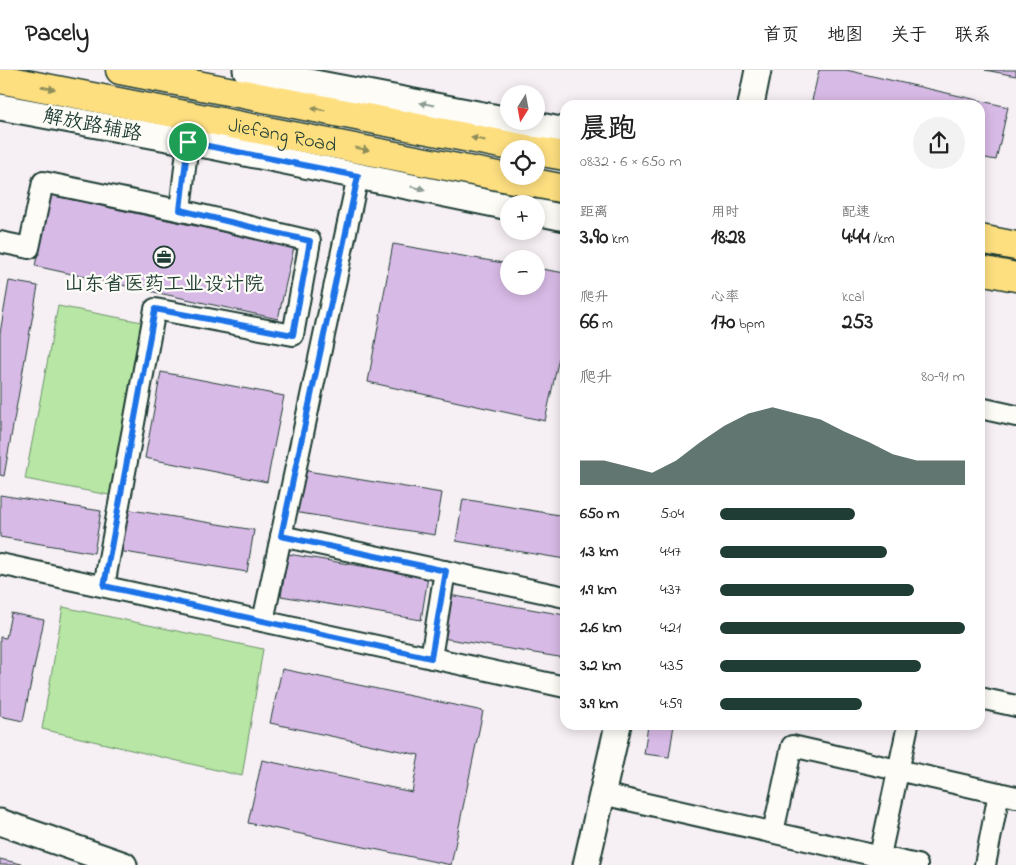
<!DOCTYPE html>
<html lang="zh">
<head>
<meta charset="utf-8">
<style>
	:root { --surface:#fff; --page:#f2f2f2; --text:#222; --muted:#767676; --line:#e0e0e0; --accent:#1f3d34 }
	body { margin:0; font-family:"Indie Flower","LXGW WenKai TC",sans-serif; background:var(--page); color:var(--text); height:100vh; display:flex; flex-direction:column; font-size:19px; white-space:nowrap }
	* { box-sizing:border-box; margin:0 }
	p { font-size:16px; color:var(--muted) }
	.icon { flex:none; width:28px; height:28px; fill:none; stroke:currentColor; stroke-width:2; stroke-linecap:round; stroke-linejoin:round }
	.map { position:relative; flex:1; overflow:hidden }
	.drawer { position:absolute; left:560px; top:30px; width:425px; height:630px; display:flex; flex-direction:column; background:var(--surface); border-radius:15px; box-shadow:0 2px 12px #0003 }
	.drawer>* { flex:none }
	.needle { width:32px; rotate:191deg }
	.fabs { position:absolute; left:500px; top:15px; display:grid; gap:10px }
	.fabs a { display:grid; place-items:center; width:45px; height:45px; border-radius:50%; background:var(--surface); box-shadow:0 2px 12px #0003; font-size:25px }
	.pin { position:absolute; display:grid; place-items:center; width:42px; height:42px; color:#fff; margin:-21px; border:2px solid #fff; border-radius:50%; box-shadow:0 1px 5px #0007 }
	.round { display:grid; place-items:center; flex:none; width:52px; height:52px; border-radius:26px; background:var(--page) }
	.headline { display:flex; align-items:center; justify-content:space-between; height:85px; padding:0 20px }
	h1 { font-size:28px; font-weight:700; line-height:38px }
	.figures { display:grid; grid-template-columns:repeat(3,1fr); gap:8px; height:85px; padding:5px 20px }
	.figures div { display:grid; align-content:center }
	.figures b { font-size:21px; font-weight:700 }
	.figures small { font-size:14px; font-weight:400 }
	.figures p { font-size:14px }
	.chart { height:140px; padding:10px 20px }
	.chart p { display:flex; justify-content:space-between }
	.chart svg { width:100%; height:90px; margin-top:5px; fill:var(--accent); opacity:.7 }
	ul { padding:0 20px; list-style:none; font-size:16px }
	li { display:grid; grid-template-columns:80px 60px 1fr; align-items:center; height:38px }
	li i { height:12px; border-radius:6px; background:var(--accent) }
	header { display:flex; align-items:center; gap:30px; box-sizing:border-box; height:70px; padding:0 25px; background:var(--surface); border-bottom:1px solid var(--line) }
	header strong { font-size:24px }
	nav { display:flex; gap:28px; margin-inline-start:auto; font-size:18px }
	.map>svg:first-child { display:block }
	.green { fill:#b8e6a4; stroke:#6c926c }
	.building { fill:#d8bae6; stroke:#1f3d34 }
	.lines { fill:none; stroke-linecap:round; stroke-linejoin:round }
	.minor-casing { stroke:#1f3d34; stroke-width:24 }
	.tertiary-casing { stroke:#1f3d34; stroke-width:29 }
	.primary-casing { stroke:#1f3d34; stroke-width:31 }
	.minor { stroke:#fdfcf7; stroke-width:20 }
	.tertiary { stroke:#fdfcf7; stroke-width:25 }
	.primary { stroke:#fedf80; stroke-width:28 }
	.oneway { fill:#8e8e5a }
	.oneway2 { fill:#8e9c96 }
	.route-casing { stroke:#fff; stroke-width:10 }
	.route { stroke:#1a73e8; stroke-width:6 }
	.labels { text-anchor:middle; stroke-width:4.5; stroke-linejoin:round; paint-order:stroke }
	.street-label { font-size:20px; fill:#1f3d34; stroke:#fdfcf7 }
	.poi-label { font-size:20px; fill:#1f3d34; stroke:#fdfcf7 }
</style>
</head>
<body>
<header>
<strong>Pacely</strong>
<nav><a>首页</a><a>地图</a><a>关于</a><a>联系</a></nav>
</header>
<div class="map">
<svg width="1016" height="795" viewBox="0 0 1016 795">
	<rect width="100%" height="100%" fill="#f6eff4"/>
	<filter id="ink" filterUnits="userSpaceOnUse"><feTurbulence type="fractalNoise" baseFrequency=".02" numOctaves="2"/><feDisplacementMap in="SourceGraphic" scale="10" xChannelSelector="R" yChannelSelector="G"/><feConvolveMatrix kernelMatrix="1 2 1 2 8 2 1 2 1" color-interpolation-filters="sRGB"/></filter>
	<g filter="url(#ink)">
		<!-- green -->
		<g class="green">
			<polygon points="58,236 147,253 114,426 25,409"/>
			<polygon points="63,537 263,579 242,706 42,659"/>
		</g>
		<!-- building -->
		<g class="building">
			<polygon points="819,0 846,0 1008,37 996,90 980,87 980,35 811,35"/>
			<polygon points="985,0 1016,0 1016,6"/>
			<polygon points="50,125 294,177 278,249 35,196"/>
			<polygon points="393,174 509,194 509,216 536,216 536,198 565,203 565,285 560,283 545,351 368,312"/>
			<polygon points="9,211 38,216 4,406 0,405 0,263"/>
			<polygon points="161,302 284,326 267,412 145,388"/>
			<polygon points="301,400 442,423 435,465 294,442"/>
			<polygon points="0,425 101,441 94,483 0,467"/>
			<polygon points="463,429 565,446 565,489 456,471"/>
			<polygon points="113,437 254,460 247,502 106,479"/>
			<polygon points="288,484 428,507 421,550 281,526"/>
			<polygon points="449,525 565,545 565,588 442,568"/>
			<polygon points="11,543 44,550 23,651 0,646 0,567 6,568"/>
			<polygon points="282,599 483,641 451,795 248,753 262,690 412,722 419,685 270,653"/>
			<polygon points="648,655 674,655 669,687 644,684"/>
			<polygon points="0,789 26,795 0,795"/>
		</g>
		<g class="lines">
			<!-- minor casing -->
			<g class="minor-casing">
				<g id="minor">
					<polyline points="0,172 29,178 43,112 192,143"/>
					<polyline points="980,338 1016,346"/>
					<polyline points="281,466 565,527"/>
					<polyline points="0,494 565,617"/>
					<polyline points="104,516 155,239 293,265 310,171 180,140 188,72"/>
					<polyline points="263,551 358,106"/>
					<polyline points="431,588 445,501"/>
					<polyline points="980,628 1016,636"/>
					<polyline points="602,724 917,795"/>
					<polyline points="773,762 792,676 1016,727"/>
					<polyline points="878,795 908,655"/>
					<polyline points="985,795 999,723"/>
				</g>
			</g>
			<!-- tertiary casing -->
			<g class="tertiary-casing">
				<g id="tertiary">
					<polyline points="246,0 509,50"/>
					<polyline points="751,35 758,0"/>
					<polyline points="0,37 216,77 509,137"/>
					<polyline points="516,51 565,61"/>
					<polyline points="536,142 565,148"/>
					<polyline points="0,752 124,795"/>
					<polyline points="586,795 618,655"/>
				</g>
			</g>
			<!-- primary casing -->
			<g class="primary-casing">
				<g id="primary">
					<polyline points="120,0 526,79"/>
					<path id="s1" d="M0 9 565 119"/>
					<polyline points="536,81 565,86"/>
					<polyline points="980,169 1016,176"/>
					<polyline points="980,200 1016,207"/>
				</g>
			</g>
			<!-- minor -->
			<use href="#minor" class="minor"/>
			<!-- tertiary -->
			<use href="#tertiary" class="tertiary"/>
			<!-- primary -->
			<use href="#primary" class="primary"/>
		</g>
		<!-- one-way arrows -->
		<defs><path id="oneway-solid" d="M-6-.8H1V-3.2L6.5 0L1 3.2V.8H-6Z" transform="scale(1.25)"/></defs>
		<g class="oneway">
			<use href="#oneway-solid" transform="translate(48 18) rotate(11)"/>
			<use href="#oneway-solid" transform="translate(318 39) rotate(-169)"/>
			<use href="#oneway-solid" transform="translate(478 69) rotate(-169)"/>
			<use href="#oneway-solid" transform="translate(362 79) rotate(11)"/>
		</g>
		<g class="oneway2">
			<use href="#oneway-solid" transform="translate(427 34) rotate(-169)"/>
			<use href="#oneway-solid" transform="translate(418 118) rotate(12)"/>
		</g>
	</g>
	<g class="lines" filter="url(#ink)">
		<!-- route casing -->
		<g class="route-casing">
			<polygon id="route" points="188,72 358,106 281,466 446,501 431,588 104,516 155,239 293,265 310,171 180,140"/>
		</g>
		<!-- route -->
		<use href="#route" class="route"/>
	</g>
	<!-- icons -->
	<defs>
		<g id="office-ring" transform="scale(1.125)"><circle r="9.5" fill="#fdfcf7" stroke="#1f3d34" stroke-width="1.5"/><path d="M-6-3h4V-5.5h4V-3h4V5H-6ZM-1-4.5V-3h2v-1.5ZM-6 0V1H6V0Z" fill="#1f3d34"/></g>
	</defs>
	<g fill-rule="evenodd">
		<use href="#office-ring" x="164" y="187"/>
	</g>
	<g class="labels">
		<!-- street labels -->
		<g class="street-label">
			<text transform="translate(93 54) rotate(11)" y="7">解放路辅路</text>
			<text dy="7" stroke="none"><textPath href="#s1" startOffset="288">Jiefang Road</textPath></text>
		</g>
		<!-- poi labels -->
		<g class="poi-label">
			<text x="164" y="220">山东省医药工业设计院</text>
		</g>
	</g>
</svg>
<div class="fabs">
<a><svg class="needle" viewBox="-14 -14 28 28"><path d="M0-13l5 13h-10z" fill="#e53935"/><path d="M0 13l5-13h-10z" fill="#767676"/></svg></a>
<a><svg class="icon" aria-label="locate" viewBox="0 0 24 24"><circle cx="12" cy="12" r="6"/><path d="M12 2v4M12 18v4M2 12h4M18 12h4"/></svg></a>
<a>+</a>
<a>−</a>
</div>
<div class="pin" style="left:188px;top:72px;background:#1e9e55"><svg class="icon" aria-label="arrive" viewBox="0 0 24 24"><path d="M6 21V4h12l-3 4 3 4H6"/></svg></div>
<section class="drawer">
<div class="headline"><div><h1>晨跑</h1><p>08:32 · 6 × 650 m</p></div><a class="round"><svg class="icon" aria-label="share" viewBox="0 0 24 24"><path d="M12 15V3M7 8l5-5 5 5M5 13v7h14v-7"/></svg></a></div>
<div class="figures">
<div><p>距离</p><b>3.90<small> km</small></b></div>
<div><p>用时</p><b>18:28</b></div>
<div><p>配速</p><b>4:44<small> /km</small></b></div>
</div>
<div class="figures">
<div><p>爬升</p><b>66<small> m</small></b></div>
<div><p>心率</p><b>170<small> bpm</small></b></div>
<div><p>kcal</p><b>253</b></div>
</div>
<div class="chart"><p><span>爬升</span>80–91 m</p>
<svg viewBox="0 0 160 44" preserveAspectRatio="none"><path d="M0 44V32L10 32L20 35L30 38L40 32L50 23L60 15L70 9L80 6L90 9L100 12L110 18L120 23L130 29L140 32L150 32L160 32V44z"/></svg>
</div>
<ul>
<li><b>650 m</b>5:04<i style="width:55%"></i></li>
<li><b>1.3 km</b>4:47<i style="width:68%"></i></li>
<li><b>1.9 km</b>4:37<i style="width:79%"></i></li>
<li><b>2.6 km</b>4:21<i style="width:100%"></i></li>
<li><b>3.2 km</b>4:35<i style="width:82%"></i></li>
<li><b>3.9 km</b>4:59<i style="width:58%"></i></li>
</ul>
</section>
</div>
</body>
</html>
